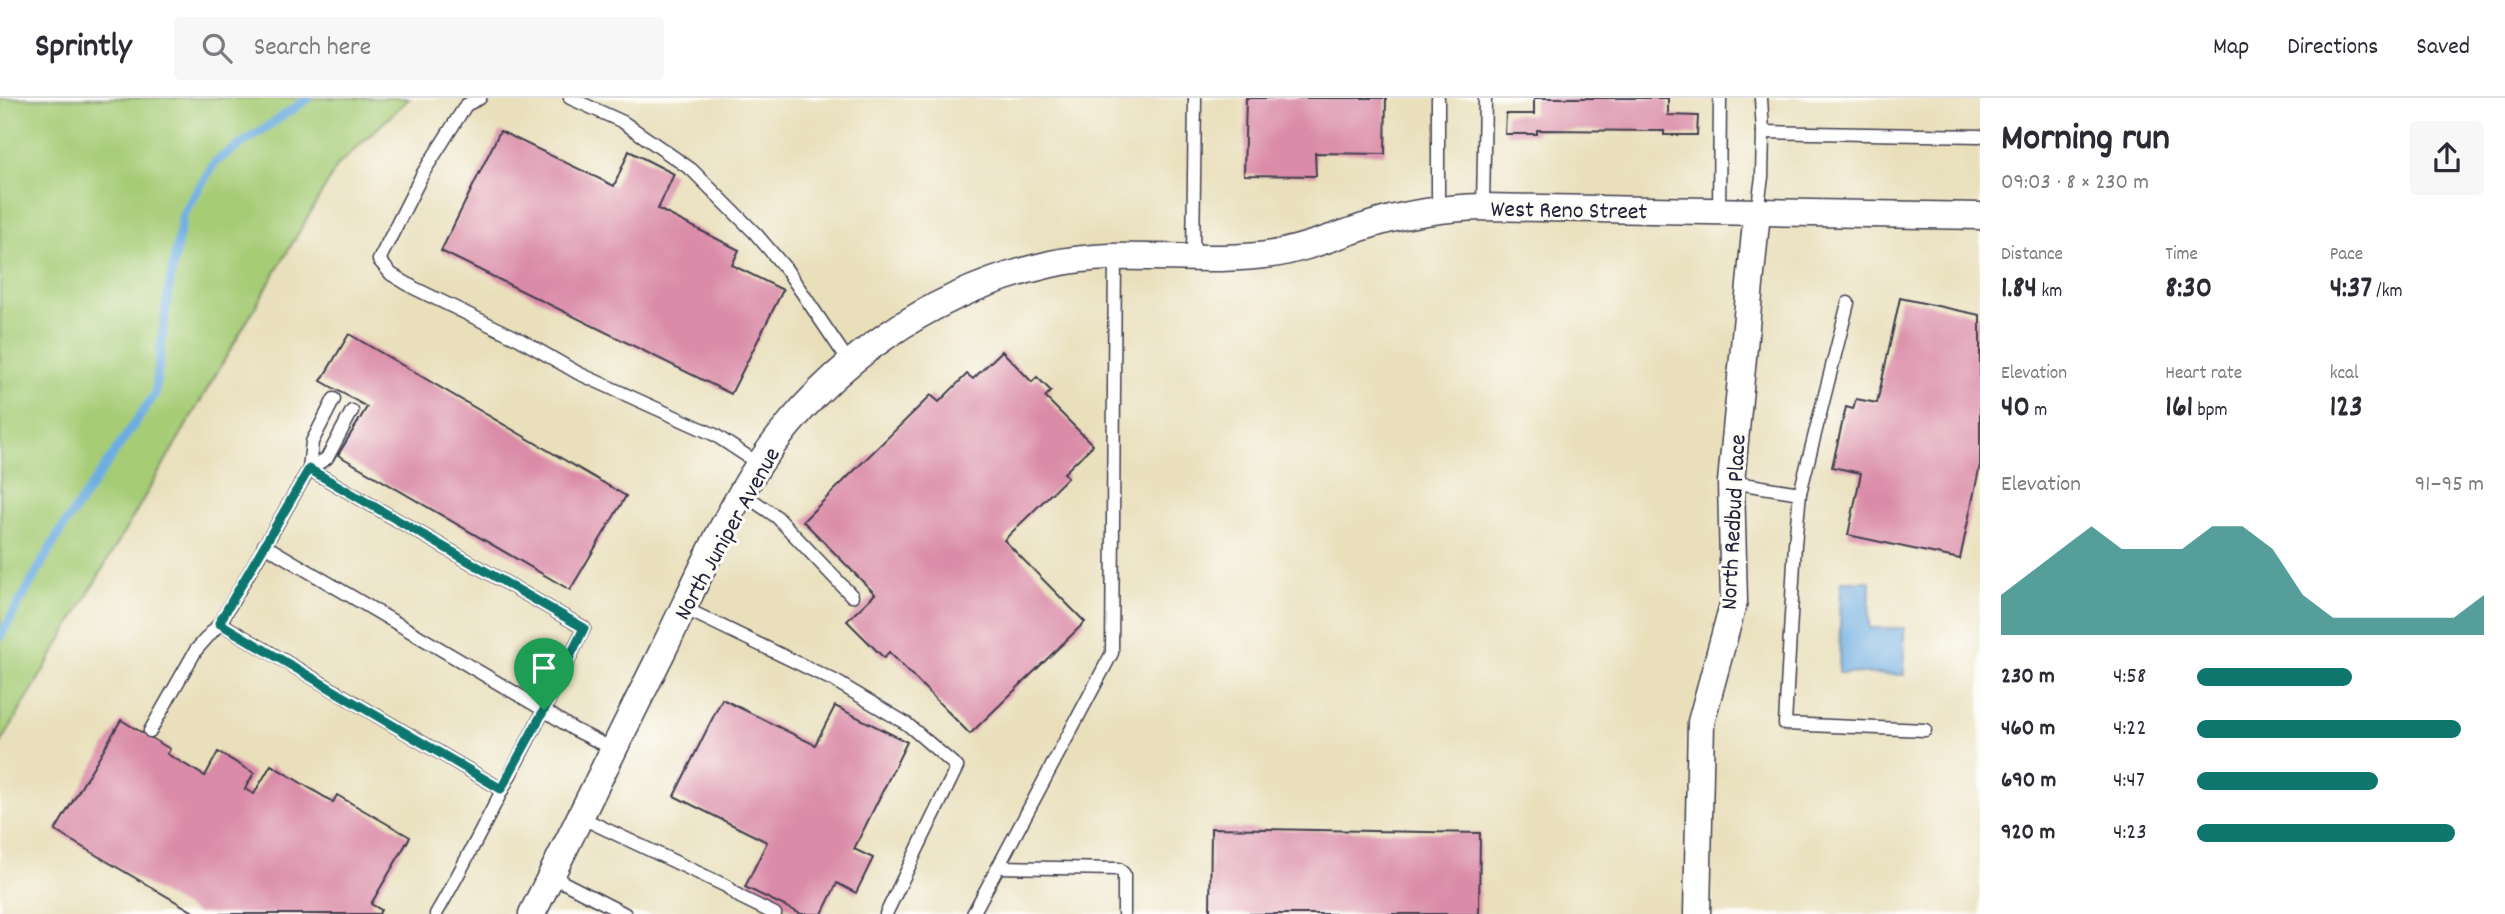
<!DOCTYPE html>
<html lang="en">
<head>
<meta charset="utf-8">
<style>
	:root { --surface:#fff; --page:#f7f7f7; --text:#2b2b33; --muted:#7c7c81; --line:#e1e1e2; --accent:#0f766e }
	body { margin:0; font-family:Dekko,sans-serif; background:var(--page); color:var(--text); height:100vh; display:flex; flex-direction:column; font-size:26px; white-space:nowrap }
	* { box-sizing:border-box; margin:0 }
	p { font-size:23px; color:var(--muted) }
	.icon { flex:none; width:38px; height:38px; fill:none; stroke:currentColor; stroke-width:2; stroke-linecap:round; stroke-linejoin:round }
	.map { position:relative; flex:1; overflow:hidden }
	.details { display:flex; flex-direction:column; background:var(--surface); width:525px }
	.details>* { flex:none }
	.pin { position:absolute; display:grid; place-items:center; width:60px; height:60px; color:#fff; margin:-72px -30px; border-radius:50% 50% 50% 0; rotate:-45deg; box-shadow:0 0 7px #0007 }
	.pin .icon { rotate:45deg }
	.round { display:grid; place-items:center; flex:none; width:74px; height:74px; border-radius:7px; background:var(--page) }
	.summary { display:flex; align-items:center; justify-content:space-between; height:119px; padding:0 21px }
	h1 { font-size:38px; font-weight:700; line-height:52px }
	.metrics { display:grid; grid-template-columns:repeat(3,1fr); gap:10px; height:119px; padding:7px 21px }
	.metrics div { display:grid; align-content:center }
	.metrics b { font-size:30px; font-weight:700 }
	.metrics small { font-size:19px; font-weight:400 }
	.metrics p { font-size:19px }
	.chart { height:196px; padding:14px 21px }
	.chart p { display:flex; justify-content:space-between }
	.chart svg { width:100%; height:126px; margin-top:7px; fill:var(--accent); opacity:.7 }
	ul { padding:0 21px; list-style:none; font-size:23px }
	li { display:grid; grid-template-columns:112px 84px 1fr; align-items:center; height:52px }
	li i { height:18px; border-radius:9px; background:var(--accent) }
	header { display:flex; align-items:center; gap:42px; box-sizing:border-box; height:98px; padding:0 35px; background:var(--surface); border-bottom:2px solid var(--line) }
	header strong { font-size:33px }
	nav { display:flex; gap:38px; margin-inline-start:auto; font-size:24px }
	.search { width:490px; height:63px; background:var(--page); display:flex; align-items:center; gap:18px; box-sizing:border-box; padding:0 24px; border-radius:7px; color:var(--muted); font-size:26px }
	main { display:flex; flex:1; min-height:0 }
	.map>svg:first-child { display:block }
	.green { fill:#a6cc76; stroke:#647758; stroke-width:2 }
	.water { fill:#6eade1; stroke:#48688e; stroke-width:2 }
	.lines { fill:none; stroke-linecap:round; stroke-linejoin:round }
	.stream { stroke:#6eade1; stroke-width:9 }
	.building { fill:#da8ba7 }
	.lane-casing { stroke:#403e4e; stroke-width:15 }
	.street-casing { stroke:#403e4e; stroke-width:29 }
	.lane { stroke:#fff; stroke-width:12 }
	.street { stroke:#fff; stroke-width:26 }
	.route-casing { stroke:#fff; stroke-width:14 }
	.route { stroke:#0f766e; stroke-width:9 }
	.labels { text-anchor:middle; stroke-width:6; stroke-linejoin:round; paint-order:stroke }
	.street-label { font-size:24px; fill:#22223b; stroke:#fdfcf7 }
</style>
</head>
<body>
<header>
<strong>Sprintly</strong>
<div class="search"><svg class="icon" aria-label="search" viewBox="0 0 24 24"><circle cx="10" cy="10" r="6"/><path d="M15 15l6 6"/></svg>Search here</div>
<nav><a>Map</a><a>Directions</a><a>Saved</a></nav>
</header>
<main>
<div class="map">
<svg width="1980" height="816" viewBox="0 0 1980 816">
	<rect width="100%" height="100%" fill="#fdfcf7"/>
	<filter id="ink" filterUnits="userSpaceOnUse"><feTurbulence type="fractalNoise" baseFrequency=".0143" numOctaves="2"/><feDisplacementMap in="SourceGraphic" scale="14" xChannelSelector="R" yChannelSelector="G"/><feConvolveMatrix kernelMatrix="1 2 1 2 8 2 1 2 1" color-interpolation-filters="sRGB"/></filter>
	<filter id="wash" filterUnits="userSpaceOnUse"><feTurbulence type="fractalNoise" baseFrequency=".00686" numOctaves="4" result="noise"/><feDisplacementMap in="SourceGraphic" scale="28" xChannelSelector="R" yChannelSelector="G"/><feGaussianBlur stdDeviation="1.57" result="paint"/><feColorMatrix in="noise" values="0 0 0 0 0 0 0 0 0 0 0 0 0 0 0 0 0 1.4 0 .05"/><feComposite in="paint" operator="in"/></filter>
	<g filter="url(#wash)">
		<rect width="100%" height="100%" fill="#e9dfbb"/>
		<!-- green -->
		<polygon class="green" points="0,0 410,0 338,67 0,647"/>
		<!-- water -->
		<polygon class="water" points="1841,483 1870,483 1869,530 1904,530 1904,577 1839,575"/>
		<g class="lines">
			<!-- stream -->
			<polyline class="stream" points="0,539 59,435 155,296 168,195 183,116 215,64 309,0"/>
		</g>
		<g id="blocks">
			<!-- building -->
			<g class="building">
				<polygon points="1246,0 1386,0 1385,56 1315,55 1316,78 1244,77"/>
				<polygon points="1534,0 1668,0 1668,17 1698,18 1697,37 1664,37 1664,33 1537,32 1537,36 1505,36 1506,16 1534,16"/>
				<polygon points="500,33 614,88 629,53 674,76 658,111 739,152 732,167 783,192 731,296 441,153"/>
				<polygon points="1900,200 1980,217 1980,367 1960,461 1848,437 1861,375 1832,369 1846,309 1853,311 1856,301 1877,305"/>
				<polygon points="349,236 626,398 570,492 338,357 367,309 321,283"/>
				<polygon points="1002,253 1032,284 1037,279 1051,293 1045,299 1093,347 1064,375 1068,379 1004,442 1085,524 970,636 889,554 884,560 847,523 875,496 803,423 931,297 939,304 967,276 973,281"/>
				<polygon points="722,601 815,647 835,608 907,644 854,751 873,760 856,795 837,785 822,816 801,816 745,789 767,744 674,698"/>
				<polygon points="121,622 170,651 167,656 205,678 218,654 254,675 245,691 254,696 271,667 333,704 337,697 410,739 371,806 381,812 379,816 197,816 55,733"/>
				<polygon points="1211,730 1480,735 1479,816 1210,816"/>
			</g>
		</g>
	</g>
	<g filter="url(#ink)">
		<use href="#blocks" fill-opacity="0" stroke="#403e4e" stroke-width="2"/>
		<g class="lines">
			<!-- lane casing -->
			<g class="lane-casing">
				<g id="lane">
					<polyline points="480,0 466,7 423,75 379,162 391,176 414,190 519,241 578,275 715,337 759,366"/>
					<polyline points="570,0 623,24 692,72 756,136 786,171 849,264"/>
					<polyline points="1438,0 1438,111"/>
					<polyline points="1761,0 1763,34"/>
					<polyline points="1483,109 1485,0"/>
					<polyline points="1719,113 1720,0"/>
					<polyline points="1757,114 1762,79 1763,34 1980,38"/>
					<polyline points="1193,159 1195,0"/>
					<polyline points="1848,205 1800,395 1795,446 1785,626 1925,632"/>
					<polyline points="1731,384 1800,395"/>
					<polyline points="742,395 777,419 852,498"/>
					<polyline points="264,447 544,612 584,530 309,371 327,360 352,313"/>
					<polyline points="684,510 835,583 907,626 957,669 886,816"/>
					<polyline points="220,525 501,691"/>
					<polyline points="150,633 196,552 220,525 309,371 312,344 334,301"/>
					<polyline points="580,719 726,788 740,799 775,816"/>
					<polyline points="998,769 1119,771 1124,776 1124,816"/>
					<polyline points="551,778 625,816"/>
					<path d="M436 816C475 749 507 680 544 612L573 631 613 651"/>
					<polyline points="973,816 1112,555 1115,158"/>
				</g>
			</g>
			<!-- street casing -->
			<g class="street-casing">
				<g id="street">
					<path d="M532 816C577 726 621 636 666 546 695 487 724 419 760 365 828 264 932 193 1051 166 1124 150 1199 167 1273 156 1310 150 1344 134 1380 124 1414 114 1448 110 1483 109L1980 118"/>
					<polyline points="1697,816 1701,624 1734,503 1731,384 1757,114"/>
				</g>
			</g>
			<!-- lane -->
			<use href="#lane" class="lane"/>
			<!-- street -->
			<use href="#street" class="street"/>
		</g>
	</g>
	<g class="lines" filter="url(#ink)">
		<!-- route casing -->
		<g class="route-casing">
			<polygon id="route" points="309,371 584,530 544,612 501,691 219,525"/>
		</g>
		<!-- route -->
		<use href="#route" class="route"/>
	</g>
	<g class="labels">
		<!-- street labels -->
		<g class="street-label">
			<text transform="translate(1569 111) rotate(1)" y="8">West Reno Street</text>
			<text transform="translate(1732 424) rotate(-87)" y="8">North Redbud Place</text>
			<text transform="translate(726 435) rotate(-61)" y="8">North Juniper Avenue</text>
		</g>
	</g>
</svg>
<div class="pin" style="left:544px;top:612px;background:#1e9e55"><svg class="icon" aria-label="arrive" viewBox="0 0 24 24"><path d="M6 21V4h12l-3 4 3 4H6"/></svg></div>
</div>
<section class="details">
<div class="summary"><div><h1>Morning run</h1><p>09:03 · 8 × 230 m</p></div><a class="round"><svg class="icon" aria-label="share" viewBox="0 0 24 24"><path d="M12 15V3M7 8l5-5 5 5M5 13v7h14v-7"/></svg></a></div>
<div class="metrics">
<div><p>Distance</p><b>1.84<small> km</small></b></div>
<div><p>Time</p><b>8:30</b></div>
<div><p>Pace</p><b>4:37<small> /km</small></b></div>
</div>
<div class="metrics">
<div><p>Elevation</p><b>40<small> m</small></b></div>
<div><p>Heart rate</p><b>161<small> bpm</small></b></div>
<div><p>kcal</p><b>123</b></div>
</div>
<div class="chart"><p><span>Elevation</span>91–95 m</p>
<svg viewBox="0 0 160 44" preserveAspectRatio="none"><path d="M0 44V30L10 22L20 14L30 6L40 14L50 14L60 14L70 6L80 6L90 14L100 30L110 38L120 38L130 38L140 38L150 38L160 30V44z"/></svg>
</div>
<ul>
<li><b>230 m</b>4:58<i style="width:54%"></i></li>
<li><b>460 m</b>4:22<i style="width:92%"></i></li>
<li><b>690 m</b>4:47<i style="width:63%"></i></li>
<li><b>920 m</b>4:23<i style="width:90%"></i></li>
</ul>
</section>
</main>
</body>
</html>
